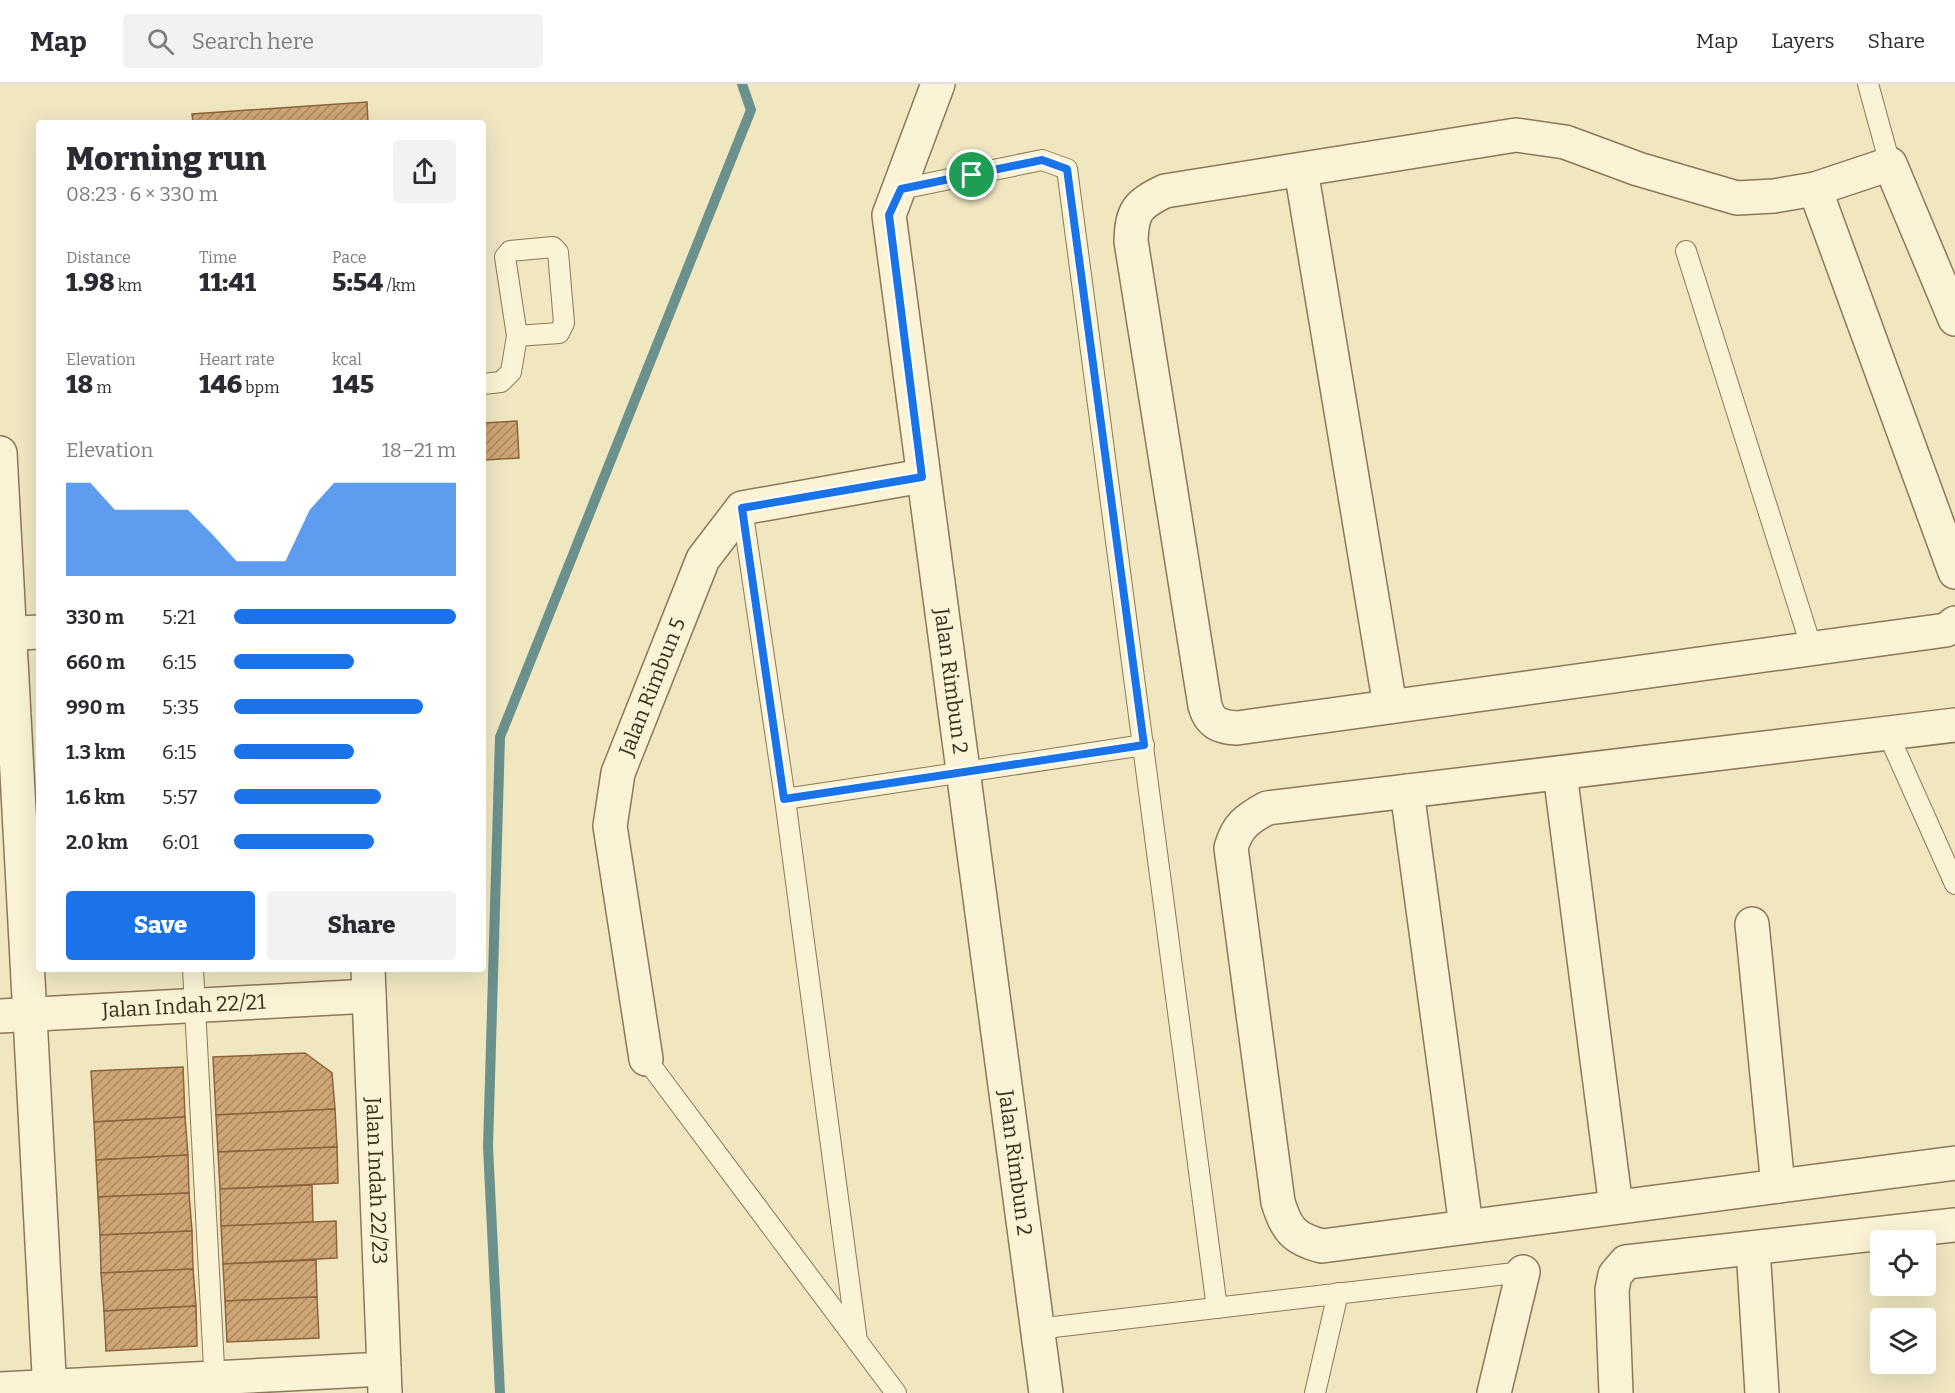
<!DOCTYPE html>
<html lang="en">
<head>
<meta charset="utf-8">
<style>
	:root { --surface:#fff; --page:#f2f2f3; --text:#2b2b33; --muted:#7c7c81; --line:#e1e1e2; --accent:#1a73e8 }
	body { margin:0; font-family:Bitter,serif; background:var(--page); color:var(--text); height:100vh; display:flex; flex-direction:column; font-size:22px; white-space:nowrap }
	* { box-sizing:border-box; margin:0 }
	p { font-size:20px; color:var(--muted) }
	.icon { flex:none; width:33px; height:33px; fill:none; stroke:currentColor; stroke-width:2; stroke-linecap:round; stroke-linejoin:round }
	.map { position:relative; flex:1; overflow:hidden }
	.side { position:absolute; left:36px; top:36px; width:450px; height:852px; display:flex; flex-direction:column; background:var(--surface); border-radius:6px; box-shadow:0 6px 24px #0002 }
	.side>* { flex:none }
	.controls { position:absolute; left:1870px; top:1146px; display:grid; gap:12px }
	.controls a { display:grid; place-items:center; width:66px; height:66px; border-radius:6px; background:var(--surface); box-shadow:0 6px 24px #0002; font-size:30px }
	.pin { position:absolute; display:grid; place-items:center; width:51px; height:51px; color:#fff; margin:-26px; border:3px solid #fff; border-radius:50%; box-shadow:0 2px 6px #0007 }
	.round { display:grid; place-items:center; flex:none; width:63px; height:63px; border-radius:6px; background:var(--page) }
	.summary { display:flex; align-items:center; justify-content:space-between; height:102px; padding:0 30px }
	h1 { font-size:33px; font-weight:800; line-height:45px }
	.stats { display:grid; grid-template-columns:repeat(3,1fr); gap:9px; height:102px; padding:6px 30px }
	.stats div { display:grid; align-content:center }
	.stats b { font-size:26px; font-weight:800 }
	.stats small { font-size:16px; font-weight:400 }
	.stats p { font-size:16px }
	.chart { height:168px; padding:12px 30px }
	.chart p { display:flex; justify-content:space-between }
	.chart svg { width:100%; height:108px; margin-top:6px; fill:var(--accent); opacity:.7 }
	.button { display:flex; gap:12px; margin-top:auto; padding:12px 30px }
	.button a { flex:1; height:69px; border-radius:6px; background:var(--accent); color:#fff; font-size:24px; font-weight:800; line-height:69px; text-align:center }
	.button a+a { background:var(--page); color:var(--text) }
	ul { padding:0 30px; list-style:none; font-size:20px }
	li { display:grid; grid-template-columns:96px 72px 1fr; align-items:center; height:45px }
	li i { height:15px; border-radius:8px; background:var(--accent) }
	header { display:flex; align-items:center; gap:36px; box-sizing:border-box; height:84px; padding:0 30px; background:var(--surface); border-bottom:2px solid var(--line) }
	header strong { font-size:28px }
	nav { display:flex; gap:33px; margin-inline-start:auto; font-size:21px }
	.search { width:420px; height:54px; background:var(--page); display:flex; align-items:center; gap:15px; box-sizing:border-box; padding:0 21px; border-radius:6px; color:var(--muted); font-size:22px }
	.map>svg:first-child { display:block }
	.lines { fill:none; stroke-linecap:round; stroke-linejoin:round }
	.stream { stroke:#6b918c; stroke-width:10 }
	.building { fill:url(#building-hatch); stroke:#8b643c; stroke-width:1.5 }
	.lane-casing { stroke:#8b7958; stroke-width:22 }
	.street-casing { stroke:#8b7958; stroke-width:36 }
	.lane { stroke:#faf3d5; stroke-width:20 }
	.street { stroke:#faf3d5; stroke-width:33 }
	.route-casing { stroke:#fff; stroke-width:12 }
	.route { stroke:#1a73e8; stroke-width:8 }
	.labels { text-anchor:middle; stroke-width:5; stroke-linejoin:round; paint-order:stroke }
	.street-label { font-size:21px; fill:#3a2e1d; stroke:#f7f0d1 }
</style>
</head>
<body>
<header>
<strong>Map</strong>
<div class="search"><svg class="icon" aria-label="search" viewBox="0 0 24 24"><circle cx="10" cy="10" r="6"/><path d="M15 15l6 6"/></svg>Search here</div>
<nav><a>Map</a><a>Layers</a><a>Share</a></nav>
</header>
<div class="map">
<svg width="1955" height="1309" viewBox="0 0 1955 1309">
	<defs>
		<pattern id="building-hatch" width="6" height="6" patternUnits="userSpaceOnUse" patternTransform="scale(1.5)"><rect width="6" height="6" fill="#d0a575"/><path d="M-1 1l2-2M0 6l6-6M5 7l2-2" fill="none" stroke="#aa875f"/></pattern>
	</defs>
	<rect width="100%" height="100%" fill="#f0e7c1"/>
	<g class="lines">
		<!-- stream -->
		<polyline class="stream" points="500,1309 488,1063 500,653 751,26 742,0"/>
	</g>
	<!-- building -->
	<g class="building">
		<polygon points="367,18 368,39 193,39 192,30"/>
		<polygon points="517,337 519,374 485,376 483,339"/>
		<polygon points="305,969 332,989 335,1025 216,1031 213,973"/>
		<polygon points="183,983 185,1033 94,1038 91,987"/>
		<polygon points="335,1025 337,1063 218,1068 216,1031"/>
		<polygon points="185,1033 188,1071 96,1076 94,1038"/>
		<polygon points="337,1063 338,1099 220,1105 218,1068"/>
		<polygon points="188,1071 189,1109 98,1113 96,1076"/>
		<polygon points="312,1101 313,1138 221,1142 220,1105"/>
		<polygon points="189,1109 192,1147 100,1151 98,1113"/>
		<polygon points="336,1137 337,1174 223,1180 221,1142"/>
		<polygon points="192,1147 193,1185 101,1189 100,1151"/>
		<polygon points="316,1176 317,1213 225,1217 223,1180"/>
		<polygon points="193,1185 196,1222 104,1227 101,1189"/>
		<polygon points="317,1213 319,1254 227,1258 225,1217"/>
		<polygon points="196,1222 197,1262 106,1267 104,1227"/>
	</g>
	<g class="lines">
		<!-- lane casing -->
		<g class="lane-casing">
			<g id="lane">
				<polyline points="1868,0 1890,80"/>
				<polyline points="901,105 1042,76 1067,85 1217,1224"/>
				<polyline points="1686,167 1812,565"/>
				<polyline points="483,300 501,298 511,288 517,252 559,249 564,239 558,168 553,163 510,167 505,173 517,252"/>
				<polyline points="742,424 785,715 857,1257"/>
				<polyline points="1888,650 1955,800"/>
				<polyline points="785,715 1144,661"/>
				<polyline points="193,885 215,1302"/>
				<polyline points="646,975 896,1309"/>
				<polyline points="1037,1245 1523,1188"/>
				<polyline points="1315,1309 1338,1209"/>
			</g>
		</g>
		<!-- street casing -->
		<g class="street-casing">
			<g id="street">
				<path id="s1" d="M938 0 889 131 1046 1309"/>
				<polyline points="1301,86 1390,622"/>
				<polyline points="1815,105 1955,488"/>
				<path d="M1955 235 1890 80 1815 105 1774 112 1737 114 1638 85 1565 58 1516 51 1165 107C1138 120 1132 126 1131 157L1205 622C1210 639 1219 643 1237 644L1946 546 1955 539"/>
				<polyline points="0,369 50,1309"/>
				<polyline points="0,550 39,548"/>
				<path d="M1955 641 1267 724C1247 735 1237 742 1231 764L1278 1118C1286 1145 1294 1155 1322 1162L1955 1079"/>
				<polyline points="1560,689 1616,1123"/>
				<polyline points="1407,707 1466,1142"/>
				<polyline points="1752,840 1778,1102"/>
				<path id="s2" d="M368 885 385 1309"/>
				<path id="s3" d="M0 932 369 912"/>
				<path id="s4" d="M646 975 610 742 618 689 703 475 742 424 922 392"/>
				<polyline points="1753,1164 1762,1309"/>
				<polyline points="0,1305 384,1285"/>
				<polyline points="1494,1309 1523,1188"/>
				<polyline points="1616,1309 1612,1206 1615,1191 1626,1178 1955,1141"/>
			</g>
		</g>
		<!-- lane -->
		<use href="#lane" class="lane"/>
		<!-- street -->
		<use href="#street" class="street"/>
	</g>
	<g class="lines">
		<!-- route casing -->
		<g class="route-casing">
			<polygon id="route" points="1042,76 1067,85 1144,661 784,715 742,424 922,393 889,131 901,105"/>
		</g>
		<!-- route -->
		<use href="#route" class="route"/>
	</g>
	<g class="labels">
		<!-- street labels -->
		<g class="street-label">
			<text dy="7" stroke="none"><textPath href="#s1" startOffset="610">Jalan Rimbun 2</textPath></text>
			<text dy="7" stroke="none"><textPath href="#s4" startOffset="382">Jalan Rimbun 5</textPath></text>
			<text dy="7" stroke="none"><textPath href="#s3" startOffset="184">Jalan Indah 22/21</textPath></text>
			<text dy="7" stroke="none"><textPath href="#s1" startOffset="1096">Jalan Rimbun 2</textPath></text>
			<text dy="7" stroke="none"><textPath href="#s2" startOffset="212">Jalan Indah 22/23</textPath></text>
		</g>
	</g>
</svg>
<div class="controls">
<a><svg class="icon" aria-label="locate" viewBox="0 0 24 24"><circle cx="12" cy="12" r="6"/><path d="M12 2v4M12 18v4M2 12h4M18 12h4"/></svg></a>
<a><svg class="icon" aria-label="layers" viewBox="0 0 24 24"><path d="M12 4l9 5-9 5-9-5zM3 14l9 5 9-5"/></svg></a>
</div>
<div class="pin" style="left:972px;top:91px;background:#1e9e55"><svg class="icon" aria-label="arrive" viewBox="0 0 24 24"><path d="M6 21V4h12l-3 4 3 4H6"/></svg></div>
<section class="side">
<div class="summary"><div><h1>Morning run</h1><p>08:23 · 6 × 330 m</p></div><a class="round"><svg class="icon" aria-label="share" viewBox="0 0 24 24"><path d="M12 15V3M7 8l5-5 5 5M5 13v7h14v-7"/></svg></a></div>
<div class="stats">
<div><p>Distance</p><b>1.98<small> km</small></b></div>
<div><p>Time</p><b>11:41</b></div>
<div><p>Pace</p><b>5:54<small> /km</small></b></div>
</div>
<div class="stats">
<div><p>Elevation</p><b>18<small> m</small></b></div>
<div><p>Heart rate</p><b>146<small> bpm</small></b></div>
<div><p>kcal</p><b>145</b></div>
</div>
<div class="chart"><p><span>Elevation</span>18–21 m</p>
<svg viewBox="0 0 160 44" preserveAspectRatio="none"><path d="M0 44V6L10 6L20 17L30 17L40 17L50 17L60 27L70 38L80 38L90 38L100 17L110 6L120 6L130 6L140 6L150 6L160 6V44z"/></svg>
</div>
<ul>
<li><b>330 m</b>5:21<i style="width:100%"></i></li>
<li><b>660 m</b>6:15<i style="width:54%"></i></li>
<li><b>990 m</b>5:35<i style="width:85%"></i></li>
<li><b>1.3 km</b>6:15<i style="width:54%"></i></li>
<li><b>1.6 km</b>5:57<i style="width:66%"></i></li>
<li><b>2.0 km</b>6:01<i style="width:63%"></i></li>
</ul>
<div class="button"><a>Save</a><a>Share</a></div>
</section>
</div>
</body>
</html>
